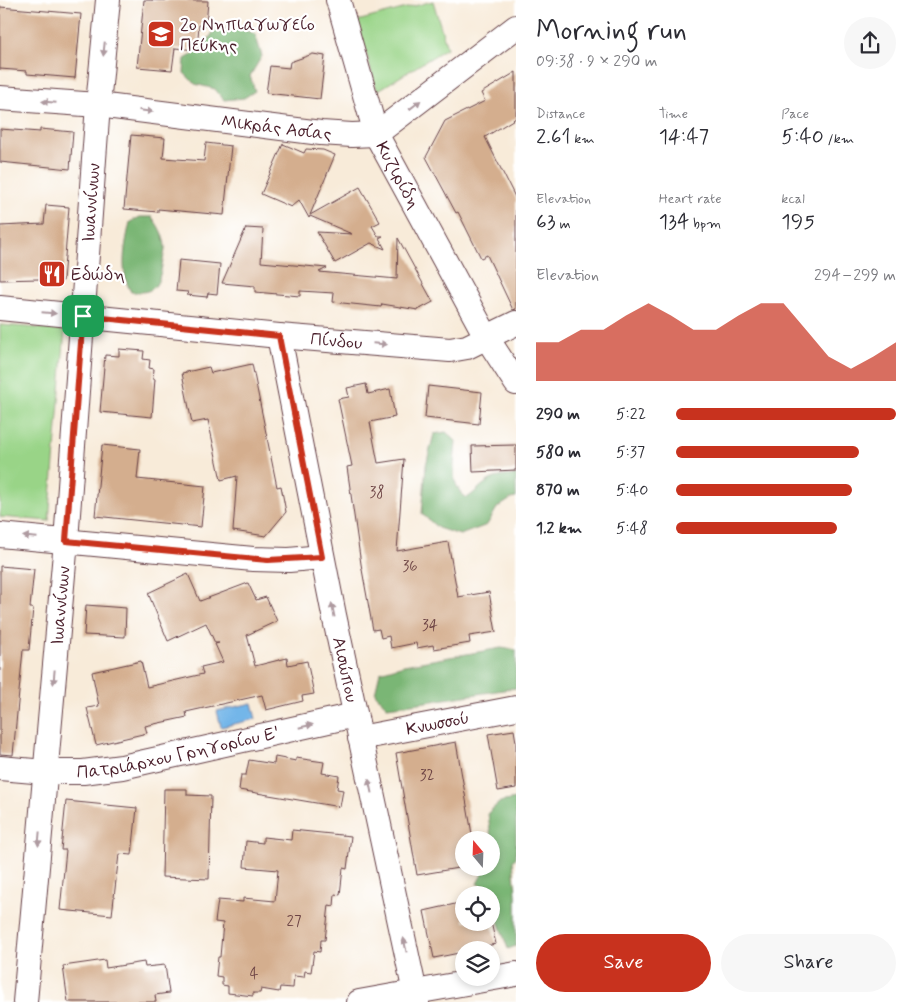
<!DOCTYPE html>
<html lang="en">
<head>
<meta charset="utf-8">
<style>
	:root { --surface:#fff; --page:#f7f7f7; --text:#2b2b33; --muted:#7c7c81; --accent:#c8321e }
	body { margin:0; font-family:Mynerve,sans-serif; background:var(--page); color:var(--text); height:100vh; display:flex; flex-direction:column; font-size:19px; white-space:nowrap }
	* { box-sizing:border-box; margin:0 }
	p { font-size:16px; color:var(--muted) }
	.icon { flex:none; width:28px; height:28px; fill:none; stroke:currentColor; stroke-width:2; stroke-linecap:round; stroke-linejoin:round }
	.map { position:relative; flex:1; overflow:hidden }
	.side { display:flex; flex-direction:column; background:var(--surface); width:400px }
	.side>* { flex:none }
	.needle { width:32px; rotate:341deg }
	.buttons { position:absolute; left:455px; top:831px; display:grid; gap:10px }
	.buttons a { display:grid; place-items:center; width:45px; height:45px; border-radius:50%; background:var(--surface); box-shadow:0 2px 8px #0003; font-size:25px }
	.pin { position:absolute; display:grid; place-items:center; width:42px; height:42px; color:#fff; margin:-21px; border-radius:10px; box-shadow:0 2px 8px #0006 }
	.round { display:grid; place-items:center; flex:none; width:52px; height:52px; border-radius:26px; background:var(--page) }
	.summary { display:flex; align-items:center; justify-content:space-between; height:85px; padding:0 20px }
	h1 { font-size:28px; font-weight:600; line-height:38px }
	.figures { display:grid; grid-template-columns:repeat(3,1fr); gap:8px; height:85px; padding:5px 20px }
	.figures div { display:grid; align-content:center }
	.figures b { font-size:21px; font-weight:600 }
	.figures small { font-size:14px; font-weight:400 }
	.figures p { font-size:14px }
	.chart { height:140px; padding:10px 20px }
	.chart p { display:flex; justify-content:space-between }
	.chart svg { width:100%; height:90px; margin-top:5px; fill:var(--accent); opacity:.7 }
	.button { display:flex; gap:10px; margin-top:auto; padding:10px 20px }
	.button a { flex:1; height:58px; border-radius:30px; background:var(--accent); color:#fff; font-size:20px; font-weight:600; line-height:58px; text-align:center }
	.button a+a { background:var(--page); color:var(--text) }
	ul { padding:0 20px; list-style:none; font-size:16px }
	li { display:grid; grid-template-columns:80px 60px 1fr; align-items:center; height:38px }
	li i { height:12px; border-radius:6px; background:var(--accent) }
	main { display:flex; flex:1; min-height:0 }
	.map>svg:first-child { display:block }
	.green { fill:#99d487; stroke:#727a59 }
	.forest { fill:#7ab674; stroke:#626a50 }
	.water { fill:#73b6e9; stroke:#5e6a8a }
	.building { fill:#d4ae8e }
	.lines { fill:none; stroke-linecap:round; stroke-linejoin:round }
	.minor-casing { stroke:#643e45; stroke-width:26 }
	.minor { stroke:#fff; stroke-width:24 }
	.oneway { fill:#ae9aa0 }
	.route-casing { stroke:#fff; stroke-width:10 }
	.route { stroke:#c8321e; stroke-width:6 }
	.labels { text-anchor:middle; stroke-width:4.5; stroke-linejoin:round; paint-order:stroke }
	.number-label { font-size:15px; fill:#6c4344 }
	.poi-label { font-size:18px; fill:#4a1f2b; stroke:#fff; text-anchor:start }
	.street-label { font-size:18px; fill:#4a1f2b; stroke:#fff }
</style>
</head>
<body>
<main>
<div class="map">
<svg width="516" height="1002" viewBox="0 0 516 1002">
	<rect width="100%" height="100%" fill="#fff"/>
	<filter id="ink" filterUnits="userSpaceOnUse"><feTurbulence type="fractalNoise" baseFrequency=".02" numOctaves="2"/><feDisplacementMap in="SourceGraphic" scale="10" xChannelSelector="R" yChannelSelector="G"/><feConvolveMatrix kernelMatrix="1 2 1 2 8 2 1 2 1" color-interpolation-filters="sRGB"/></filter>
	<filter id="wash" filterUnits="userSpaceOnUse"><feTurbulence type="fractalNoise" baseFrequency=".0096" numOctaves="4" result="noise"/><feDisplacementMap in="SourceGraphic" scale="20" xChannelSelector="R" yChannelSelector="G"/><feGaussianBlur stdDeviation="1.12" result="paint"/><feColorMatrix in="noise" values="0 0 0 0 0 0 0 0 0 0 0 0 0 0 0 0 0 1.4 0 .05"/><feComposite in="paint" operator="in"/></filter>
	<g filter="url(#wash)">
		<rect width="100%" height="100%" fill="#f8ebd9"/>
		<!-- green -->
		<g class="green">
			<polygon points="433,1 447,48 377,91 357,21"/>
			<polygon points="0,325 65,330 49,521 0,517"/>
		</g>
		<!-- forest -->
		<g class="forest">
			<polygon points="236,26 255,34 262,56 250,76 255,91 244,98 224,100 215,89 195,84 184,73 185,59 202,49 214,31"/>
			<path d="M140 217H152C158 225 164 235 165 246 166 250 163 257 163 261 158 284 158 294 131 292 119 271 125 245 130 222Z"/>
			<path d="M446 432 456 441C455 462 448 485 467 498 475 493 479 487 487 482 495 476 507 476 516 475V498L511 499 497 508 487 525 460 535 438 528 422 514 426 465 434 434Z"/>
			<polygon points="501,648 516,650 516,688 419,703 387,707 375,693 380,672 404,665"/>
			<path d="M516 799V857L513 861 516 895V946L508 949 497 918 493 888 477 884C482 873 486 870 494 863L488 813 500 802Z"/>
		</g>
		<!-- water -->
		<polygon class="water" points="252,703 256,719 221,727 217,711"/>
		<g id="blocks">
			<!-- building -->
			<g class="building">
				<polygon points="144,0 208,1 206,26 199,25 197,50 175,48 172,70 137,67"/>
				<polygon points="0,7 81,14 75,78 27,74 27,71 0,69"/>
				<polygon points="313,54 325,56 320,99 266,93 270,66 289,68 290,62"/>
				<polygon points="516,72 516,118 485,137 516,199 516,309 513,310 487,255 481,258 458,212 456,213 426,157 445,121 485,101 481,93"/>
				<polygon points="0,129 40,132 40,129 73,132 70,169 0,162"/>
				<polygon points="131,135 165,138 163,158 204,161 206,143 231,146 224,215 158,209 158,212 124,209"/>
				<polygon points="283,144 304,153 306,149 323,150 335,155 310,215 360,187 380,222 372,226 378,236 383,236 379,238 385,249 371,243 335,263 317,232 352,234 310,216 309,218 299,200 291,207 261,194"/>
				<polygon points="46,205 69,207 63,281 38,279 0,280 0,226 44,224"/>
				<polygon points="246,228 263,229 261,262 327,268 319,272 397,279 398,238 433,302 418,310 382,304 381,307 333,302 334,293 300,291 300,296 255,292 255,286 222,283"/>
				<polygon points="179,260 220,264 217,294 208,293 207,297 187,295 188,292 176,291"/>
				<polygon points="119,349 144,351 143,359 150,360 149,368 154,369 153,379 155,379 152,417 100,412 105,355 119,356"/>
				<polygon points="252,364 277,487 281,486 286,512 266,536 233,531 237,476 221,480 208,420 192,423 182,373 209,367 211,373"/>
				<polygon points="366,384 368,394 390,389 395,417 370,422 378,463 404,459 397,551 448,542 458,597 489,592 496,632 469,636 470,643 434,649 433,645 417,648 416,643 391,648 389,636 381,638 379,629 373,630 361,564 347,467 352,466 338,399 349,397 347,388"/>
				<polygon points="428,386 482,392 479,424 425,418"/>
				<polygon points="102,445 140,449 137,479 205,486 201,527 95,516"/>
				<polygon points="516,445 516,470 473,472 472,446"/>
				<polygon points="0,566 34,569 30,608 33,608 29,650 23,650 13,755 0,754"/>
				<polygon points="188,574 200,601 248,583 256,600 266,597 277,621 247,635 255,666 287,658 288,665 307,661 314,694 302,696 303,701 266,710 262,695 186,712 187,717 145,726 147,733 96,745 87,708 99,706 92,672 141,661 147,687 203,674 201,667 223,662 215,644 219,643 215,643 206,623 168,641 148,593"/>
				<polygon points="86,605 126,608 125,637 84,635"/>
				<polygon points="514,730 516,742 516,788 498,791 488,734"/>
				<polygon points="456,742 473,840 464,840 464,867 417,875 396,753"/>
				<polygon points="275,757 296,761 296,758 324,762 322,773 339,776 337,789 343,790 340,807 239,790 241,775 246,775 249,760 274,764"/>
				<polygon points="164,789 187,789 187,795 211,796 209,879 162,877"/>
				<polygon points="66,801 137,808 132,855 119,854 112,915 60,910 66,850 61,850"/>
				<polygon points="292,830 351,836 347,869 343,868 340,895 335,894 334,906 329,905 325,940 321,940 320,952 314,951 311,972 305,971 304,977 294,976 293,988 280,987 279,992 261,989 260,993 253,993 253,996 228,993 228,986 222,985 222,977 216,976 218,957 220,957 223,923 215,922 218,900 243,902 243,898 275,901 278,870 244,867 246,841 263,843 263,837 291,840"/>
				<polygon points="464,902 464,922 491,922 496,944 464,950 464,952 434,958 424,911"/>
				<polygon points="105,960 106,968 144,962 145,967 165,965 169,993 155,995 156,1002 68,1002 63,966"/>
			</g>
		</g>
	</g>
	<g filter="url(#ink)">
		<use href="#blocks" fill-opacity="0" stroke="#643e45" stroke-width="1"/>
		<g class="lines">
			<!-- minor casing -->
			<g class="minor-casing">
				<g id="minor">
					<path id="s1" d="M338 0 376 134 487 338 516 383"/>
					<path id="s2" d="M0 98 98 105 321 133 352 135 376 134 516 27"/>
					<path id="s3" d="M0 308 279 336 450 350 467 347 516 323"/>
					<path id="s4" d="M279 336 334 615 417 1002"/>
					<polyline points="0,535 253,559 289,560 322,557"/>
					<path id="s5" d="M360 738 516 708"/>
					<path id="s6" d="M0 768 45 772H83L122 767 355 715"/>
					<path id="s7" d="M25 1002 66 541 98 105 108 0"/>
					<polyline points="359,1002 516,974"/>
				</g>
			</g>
			<!-- minor -->
			<use href="#minor" class="minor"/>
		</g>
		<!-- one-way arrows -->
		<defs><path id="oneway-solid" d="M-6-.8H1V-3.2L6.5 0L1 3.2V.8H-6Z" transform="scale(1.25)"/></defs>
		<g class="oneway">
			<use href="#oneway-solid" transform="translate(104 49) rotate(96)"/>
			<use href="#oneway-solid" transform="translate(49 102) rotate(-175)"/>
			<use href="#oneway-solid" transform="translate(415 105) rotate(-38)"/>
			<use href="#oneway-solid" transform="translate(146 111) rotate(7)"/>
			<use href="#oneway-solid" transform="translate(49 313) rotate(5)"/>
			<use href="#oneway-solid" transform="translate(380 344) rotate(5)"/>
			<use href="#oneway-solid" transform="translate(30 537) rotate(-175)"/>
			<use href="#oneway-solid" transform="translate(333 610) rotate(-102)"/>
			<use href="#oneway-solid" transform="translate(54 677) rotate(95)"/>
			<use href="#oneway-solid" transform="translate(306 726) rotate(-13)"/>
			<use href="#oneway-solid" transform="translate(370 786) rotate(-102)"/>
			<use href="#oneway-solid" transform="translate(39 839) rotate(95)"/>
			<use href="#oneway-solid" transform="translate(405 945) rotate(-102)"/>
		</g>
	</g>
	<g class="lines" filter="url(#ink)">
		<!-- route casing -->
		<g class="route-casing">
			<polygon id="route" points="83,316 279,336 322,557 268,560 66,541"/>
		</g>
		<!-- route -->
		<use href="#route" class="route"/>
	</g>
	<!-- icons -->
	<defs>
		<g id="school-square" transform="scale(1.4375)"><rect x="-9" y="-9" width="18" height="18" rx="4" fill="#c8321e" stroke="#fff"/><path d="M0-5L7-2L0 1L-7-2ZM-4 1L0 2.5L4 1V4Q0 6-4 4Z" fill="#fff"/></g>
		<g id="restaurant-square" transform="scale(1.4375)"><rect x="-9" y="-9" width="18" height="18" rx="4" fill="#c8321e" stroke="#fff"/><path d="M-5-6h1v4h1v-4h1v4h1v-4h1v5L-1.5 .5V6h-2V.5L-5-1ZM5-6V6H3V1.5H1.5Q1.5-4 5-6Z" fill="#fff"/></g>
	</defs>
	<g fill-rule="evenodd">
		<use href="#school-square" x="161" y="34"/>
		<use href="#restaurant-square" x="52" y="274"/>
	</g>
	<g class="labels">
		<!-- number labels -->
		<g class="number-label">
			<text x="377" y="497">38</text>
			<text x="410" y="571">36</text>
			<text x="430" y="630">34</text>
			<text x="427" y="780">32</text>
			<text x="294" y="926">27</text>
			<text x="254" y="978">4</text>
		</g>
		<!-- poi labels -->
		<g class="poi-label">
			<text x="180" y="30">2ο Νηπιαγωγείο<tspan x="180" dy="21">Πεύκης</tspan></text>
			<text x="71" y="280">Εδώδη</text>
		</g>
		<!-- street labels -->
		<g class="street-label">
			<text dy="6" stroke="none"><textPath href="#s2" startOffset="278">Μικράς Ασίας</textPath></text>
			<text dy="6" stroke="none"><textPath href="#s1" startOffset="186">Κυζιρίδη</textPath></text>
			<text dy="6" stroke="none"><textPath href="#s7" startOffset="802">Ιωαννίνων</textPath></text>
			<text dy="6" stroke="none"><textPath href="#s3" startOffset="338">Πίνδου</textPath></text>
			<text dy="6" stroke="none"><textPath href="#s7" startOffset="398">Ιωαννίνων</textPath></text>
			<text dy="6" stroke="none"><textPath href="#s4" startOffset="340">Αισώπου</textPath></text>
			<text dy="6" stroke="none"><textPath href="#s5" startOffset="79">Κνωσσού</textPath></text>
			<text dy="6" stroke="none"><textPath href="#s6" startOffset="180">Πατριάρχου Γρηγορίου Ε'</textPath></text>
		</g>
	</g>
</svg>
<div class="buttons">
<a><svg class="needle" viewBox="-14 -14 28 28"><path d="M0-13l5 13h-10z" fill="#e53935"/><path d="M0 13l5-13h-10z" fill="#7c7c81"/></svg></a>
<a><svg class="icon" aria-label="locate" viewBox="0 0 24 24"><circle cx="12" cy="12" r="6"/><path d="M12 2v4M12 18v4M2 12h4M18 12h4"/></svg></a>
<a><svg class="icon" aria-label="layers" viewBox="0 0 24 24"><path d="M12 4l9 5-9 5-9-5zM3 14l9 5 9-5"/></svg></a>
</div>
<div class="pin" style="left:83px;top:316px;background:#1e9e55"><svg class="icon" aria-label="arrive" viewBox="0 0 24 24"><path d="M6 21V4h12l-3 4 3 4H6"/></svg></div>
</div>
<section class="side">
<div class="summary"><div><h1>Morning run</h1><p>09:38 · 9 × 290 m</p></div><a class="round"><svg class="icon" aria-label="share" viewBox="0 0 24 24"><path d="M12 15V3M7 8l5-5 5 5M5 13v7h14v-7"/></svg></a></div>
<div class="figures">
<div><p>Distance</p><b>2.61<small> km</small></b></div>
<div><p>Time</p><b>14:47</b></div>
<div><p>Pace</p><b>5:40<small> /km</small></b></div>
</div>
<div class="figures">
<div><p>Elevation</p><b>63<small> m</small></b></div>
<div><p>Heart rate</p><b>134<small> bpm</small></b></div>
<div><p>kcal</p><b>195</b></div>
</div>
<div class="chart"><p><span>Elevation</span>294–299 m</p>
<svg viewBox="0 0 160 44" preserveAspectRatio="none"><path d="M0 44V25L10 25L20 19L30 19L40 12L50 6L60 12L70 19L80 19L90 12L100 6L110 6L120 19L130 32L140 38L150 32L160 25V44z"/></svg>
</div>
<ul>
<li><b>290 m</b>5:22<i style="width:100%"></i></li>
<li><b>580 m</b>5:37<i style="width:83%"></i></li>
<li><b>870 m</b>5:40<i style="width:80%"></i></li>
<li><b>1.2 km</b>5:48<i style="width:73%"></i></li>
</ul>
<div class="button"><a>Save</a><a>Share</a></div>
</section>
</main>
</body>
</html>
